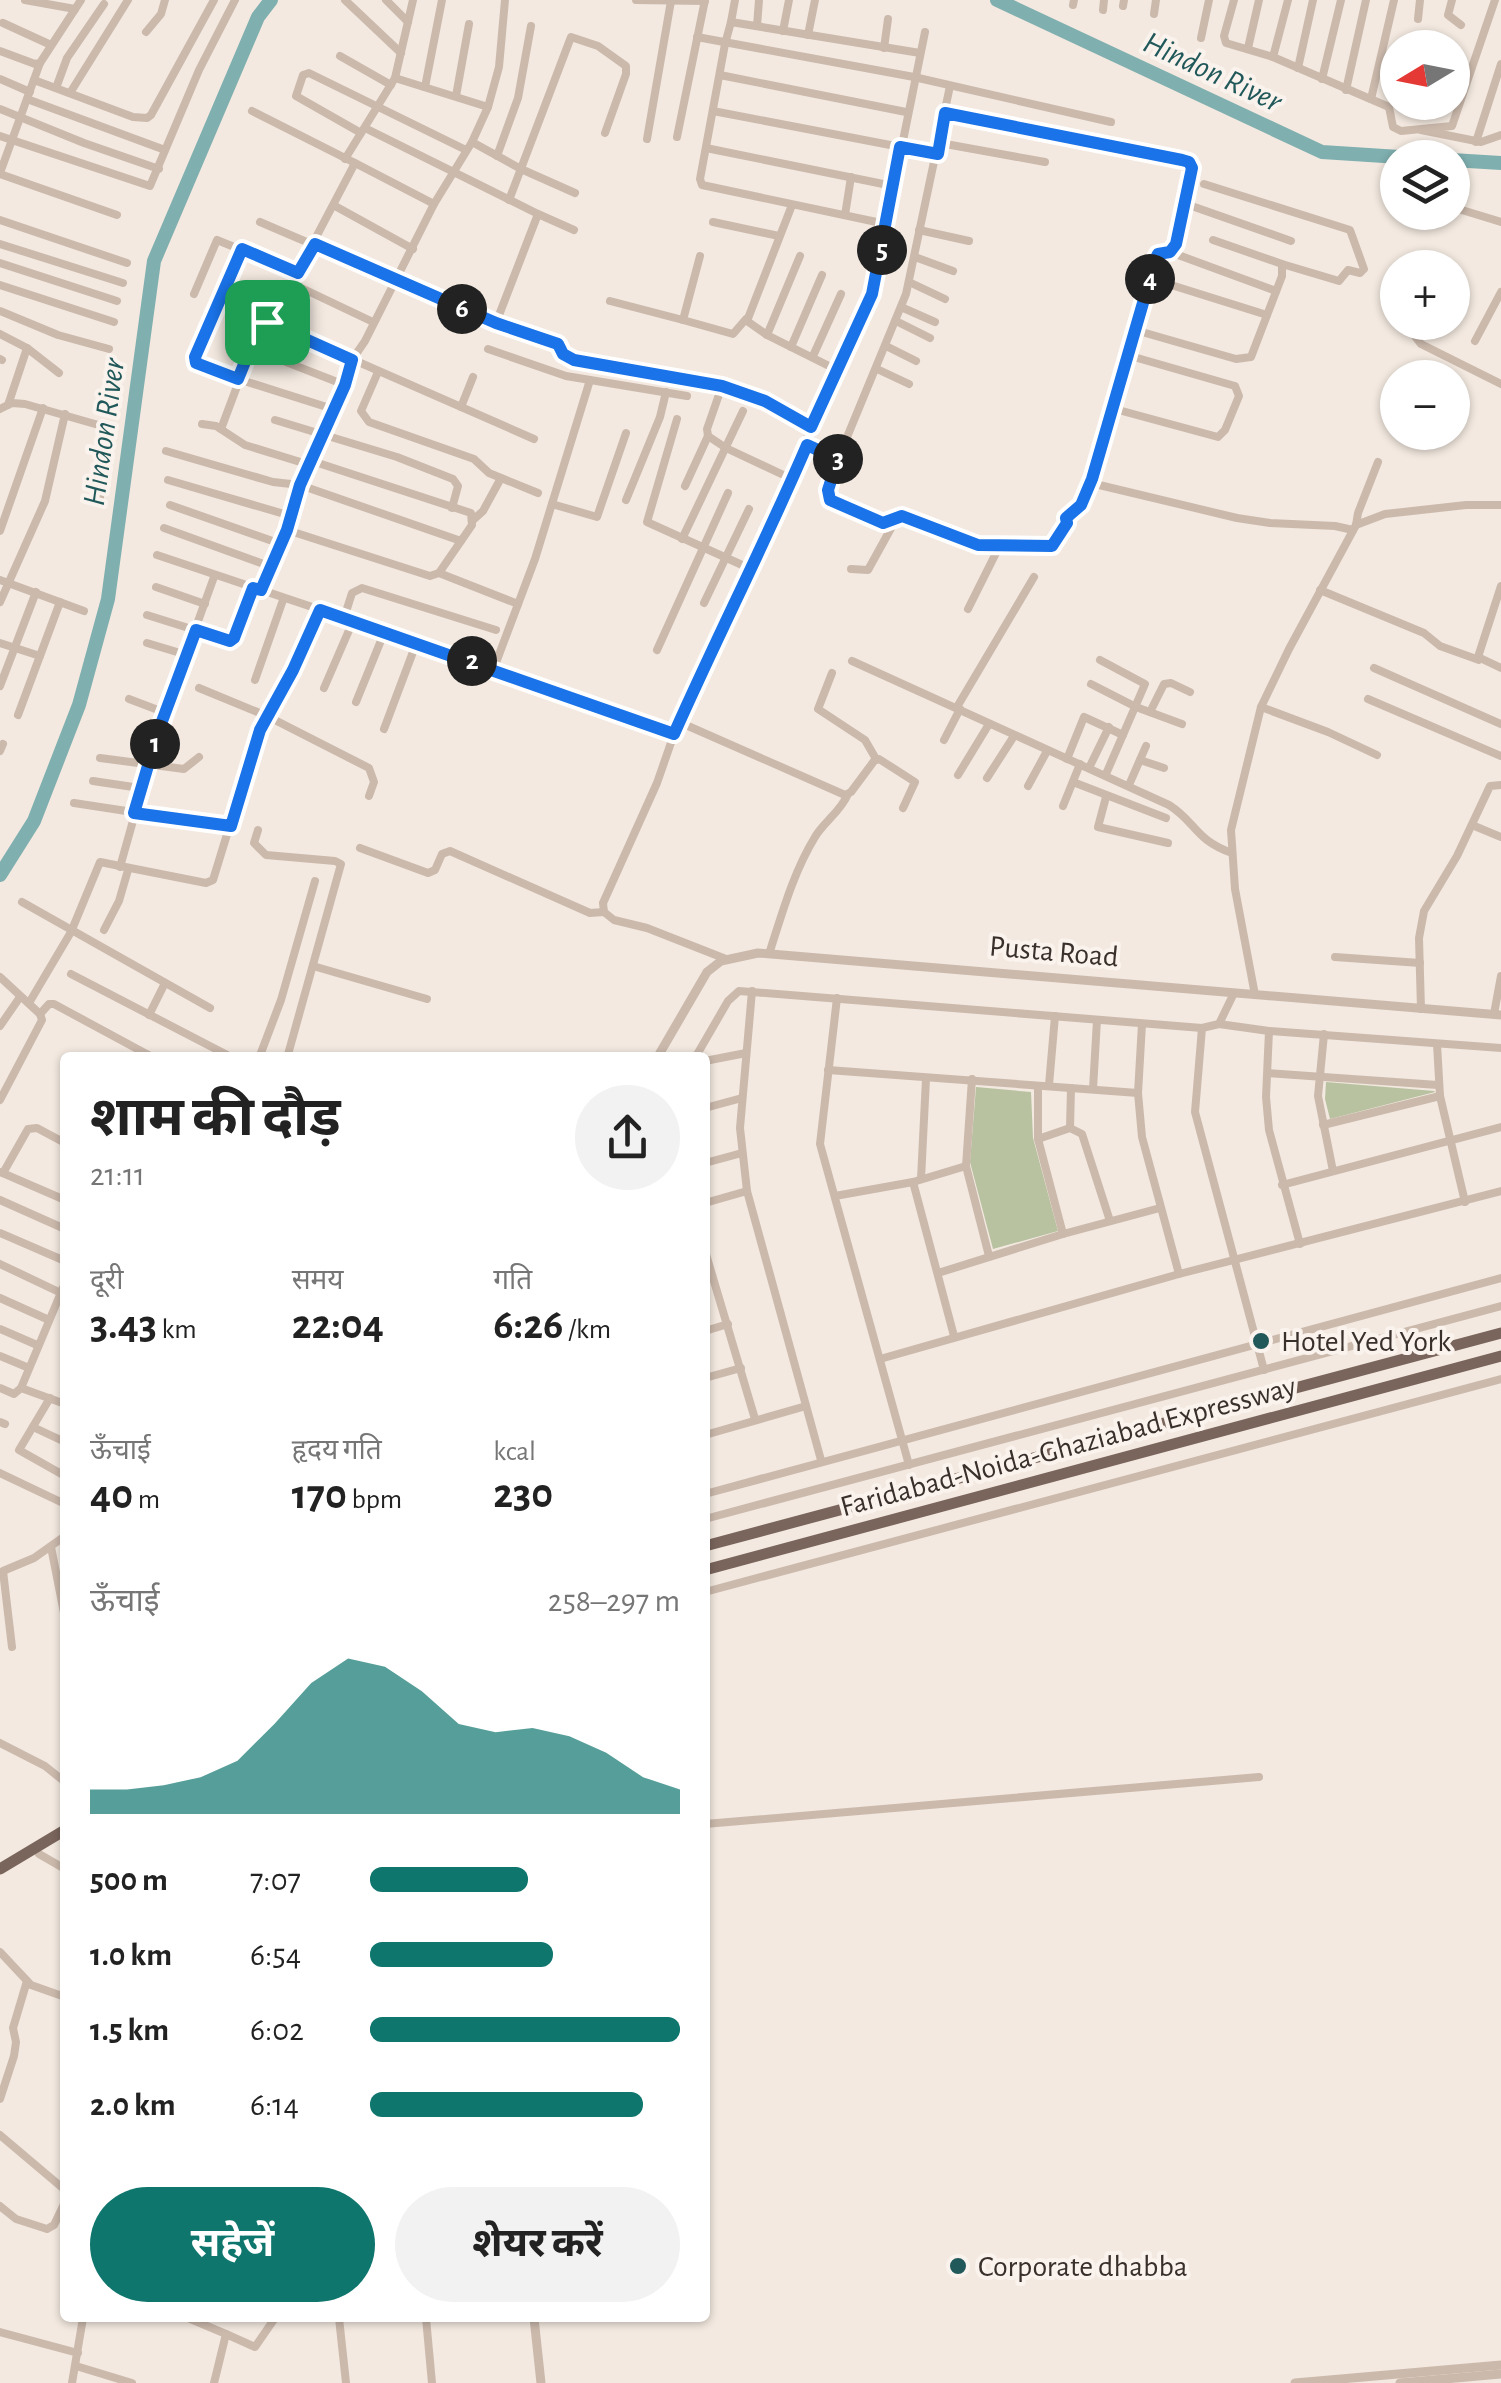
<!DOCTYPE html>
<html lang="hi">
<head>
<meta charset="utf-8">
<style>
	:root { --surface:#fff; --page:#f2f2f2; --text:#222; --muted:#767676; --accent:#0f766e }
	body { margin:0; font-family:"Alegreya Sans","Noto Sans Devanagari",sans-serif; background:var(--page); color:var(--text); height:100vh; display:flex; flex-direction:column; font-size:38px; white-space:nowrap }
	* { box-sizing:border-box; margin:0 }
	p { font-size:32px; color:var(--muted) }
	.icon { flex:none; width:55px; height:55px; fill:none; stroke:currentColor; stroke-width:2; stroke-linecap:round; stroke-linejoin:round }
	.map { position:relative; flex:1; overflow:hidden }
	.drawer { position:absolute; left:60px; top:1052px; width:650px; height:1270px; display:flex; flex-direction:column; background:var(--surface); border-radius:10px; box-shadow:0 2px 8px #0004 }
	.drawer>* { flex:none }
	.needle { width:65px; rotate:260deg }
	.buttons { position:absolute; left:1380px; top:30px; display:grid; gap:20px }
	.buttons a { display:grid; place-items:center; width:90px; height:90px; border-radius:50%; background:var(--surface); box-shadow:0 2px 8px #0004; font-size:50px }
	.pin { position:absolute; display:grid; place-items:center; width:85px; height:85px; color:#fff; margin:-42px; border-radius:20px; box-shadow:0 5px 15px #0006 }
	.km { position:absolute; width:50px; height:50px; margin:-25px; border-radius:50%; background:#222; color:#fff; font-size:28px; line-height:50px; text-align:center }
	.round { display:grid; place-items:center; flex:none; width:105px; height:105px; border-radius:52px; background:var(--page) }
	.headline { display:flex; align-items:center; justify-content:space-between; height:170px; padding:0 30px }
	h1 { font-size:55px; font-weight:700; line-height:75px }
	.figures { display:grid; grid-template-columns:repeat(3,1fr); gap:15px; height:170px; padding:10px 30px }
	.figures div { display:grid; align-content:center }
	.figures b { font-size:42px; font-weight:700 }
	.figures small { font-size:28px; font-weight:400 }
	.figures p { font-size:28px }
	.chart { height:280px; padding:20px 30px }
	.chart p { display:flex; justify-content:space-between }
	.chart svg { width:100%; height:180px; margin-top:10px; fill:var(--accent); opacity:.7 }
	.primary-button { display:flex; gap:20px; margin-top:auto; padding:20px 30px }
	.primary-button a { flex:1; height:115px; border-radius:60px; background:var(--accent); color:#fff; font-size:40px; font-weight:700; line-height:115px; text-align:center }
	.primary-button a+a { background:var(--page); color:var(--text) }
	ul { padding:0 30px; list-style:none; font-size:32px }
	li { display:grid; grid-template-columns:160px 120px 1fr; align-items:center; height:75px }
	li i { height:25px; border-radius:12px; background:var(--accent) }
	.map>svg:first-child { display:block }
	.green { fill:#b8c2a0 }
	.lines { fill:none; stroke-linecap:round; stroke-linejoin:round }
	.river { stroke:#7fafaf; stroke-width:14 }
	.minor { stroke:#cbb9ac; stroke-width:8 }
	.tertiary { stroke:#cbb9ac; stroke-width:9 }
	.primary { stroke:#7a655c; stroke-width:11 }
	.route-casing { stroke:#fff; stroke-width:20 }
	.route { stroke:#1a73e8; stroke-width:12 }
	.poi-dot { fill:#21585a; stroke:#faf3ed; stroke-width:4 }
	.labels { text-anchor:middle; stroke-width:8; stroke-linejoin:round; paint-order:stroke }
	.street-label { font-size:30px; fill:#392f2b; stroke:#faf3ed }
	.poi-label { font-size:30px; fill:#392f2b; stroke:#faf3ed; text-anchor:start }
	.water-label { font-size:32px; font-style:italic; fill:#21585a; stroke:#faf3ed }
</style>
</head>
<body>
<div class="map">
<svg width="1501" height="2383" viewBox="0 0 1501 2383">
	<rect width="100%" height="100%" fill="#f3e9e0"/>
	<!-- green -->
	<g class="green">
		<polygon points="1326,1082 1434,1091 1435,1092 1330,1119 1325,1099"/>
		<polygon points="976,1087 1031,1092 1033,1138 1058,1231 993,1249 970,1162"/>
	</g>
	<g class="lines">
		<!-- river -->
		<g class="river">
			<polyline points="997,0 1322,152 1415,158"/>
			<polyline points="1452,160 1501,163"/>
			<polyline points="0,875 34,821 79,705 108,599 154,261 258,17 271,0"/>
		</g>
		<!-- minor -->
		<g class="minor">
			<polyline points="25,0 75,9"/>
			<polyline points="345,0 401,53"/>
			<polyline points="386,0 408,22"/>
			<polyline points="636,0 705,1"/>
			<polyline points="1234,0 1224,36 1226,43 1273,57 1389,107 1393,127 1401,131 1452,126 1495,0"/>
			<polyline points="1452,0 1448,15 1461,25"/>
			<polyline points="1073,5 1074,0"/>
			<polyline points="1123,6 1124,0"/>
			<polyline points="1103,10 1104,0"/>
			<polyline points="1154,14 1156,0"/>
			<polyline points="1418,19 1420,0"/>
			<polyline points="731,22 735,0"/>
			<polyline points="3,23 51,45"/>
			<polyline points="757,26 759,0"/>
			<polyline points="783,31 789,0"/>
			<polyline points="146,32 161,14 165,0"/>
			<polyline points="808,35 815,0"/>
			<polyline points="697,37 914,77 1111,122"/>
			<polyline points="1201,38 1209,0"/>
			<polyline points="884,48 888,19"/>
			<polyline points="1248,48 1259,0"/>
			<polyline points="0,51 35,64 40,63 81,0"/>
			<polyline points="340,56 391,85"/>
			<polyline points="1273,57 1288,0"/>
			<polyline points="1298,68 1313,0"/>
			<polyline points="720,75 906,112"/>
			<polyline points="395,78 488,107"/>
			<polyline points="0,79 30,92"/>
			<polyline points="1322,79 1341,0"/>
			<polyline points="34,80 133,117 147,118 151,115 214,0"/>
			<polyline points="950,86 906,294 838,459 827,495 835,503 874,521 883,523 902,517 978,545 1052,546 1067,523 1067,518 1081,505 1092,479"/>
			<polyline points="425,87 442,0"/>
			<polyline points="56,88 67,58 104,4"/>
			<polyline points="1346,90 1366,0"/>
			<polyline points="70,93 128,0"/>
			<polyline points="456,96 469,24"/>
			<polyline points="27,99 165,150"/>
			<polyline points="1371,99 1394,0"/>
			<polyline points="0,109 84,143 159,169"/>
			<polyline points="252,111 355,163 271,323"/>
			<polyline points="713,111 937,154"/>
			<polyline points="945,113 1182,159 1189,162 1192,169 1176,244 1170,252 1156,258 1091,471 1095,484 1237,518 1270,523 1335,526 1353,530"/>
			<polyline points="365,128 538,214 496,323"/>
			<polyline points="1421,130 1481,142 1501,135"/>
			<polyline points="361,133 296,96 303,75 309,73 466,150"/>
			<polyline points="0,136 150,186 199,70 235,0"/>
			<polyline points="677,137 705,0"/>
			<polyline points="647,139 671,1"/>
			<polyline points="472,142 521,169 575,193"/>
			<polyline points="1476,142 1501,64"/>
			<polyline points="940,143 1045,162"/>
			<polyline points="706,148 893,186"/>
			<polyline points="497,156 518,98 531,26"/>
			<polyline points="345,159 395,78 413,0"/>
			<polyline points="355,163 434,204"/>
			<polyline points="0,173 40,63"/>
			<polyline points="0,174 117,215"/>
			<polyline points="1204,184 1350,230 1364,269 1360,273 1348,270 1339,281 1282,264"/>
			<polyline points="1395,189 1398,190"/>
			<polyline points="509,200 571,37 598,46 626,66 626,74 605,133"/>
			<polyline points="1186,204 1291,241"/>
			<polyline points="792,205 747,321 767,335 837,370"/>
			<polyline points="335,206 413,249"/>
			<polyline points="1452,207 1501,222"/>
			<polyline points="538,214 574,230"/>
			<polyline points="845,215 851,177"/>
			<polyline points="0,220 127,263"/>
			<polyline points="260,222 496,323 558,344 563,354 574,360 722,386 765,401 811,427"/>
			<polyline points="713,222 779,236"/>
			<polyline points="886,224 702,185 700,179 725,44 731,22 920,53"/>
			<polyline points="919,230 969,241"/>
			<polyline points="0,244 123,283"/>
			<polyline points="241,249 211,314 195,360 238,379 333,409"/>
			<polyline points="1170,252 1276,291"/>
			<polyline points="915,257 953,271"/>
			<polyline points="0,263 117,301"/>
			<polyline points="909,282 945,299"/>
			<polyline points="293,284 373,322"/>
			<polyline points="1168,284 1267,315"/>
			<polyline points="0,285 114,322"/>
			<polyline points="194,294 217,240 298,273"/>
			<polyline points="610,301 683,320 700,256"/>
			<polyline points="901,307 935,322"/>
			<polyline points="0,311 58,335 109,349"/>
			<polyline points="683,320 733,334 746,319"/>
			<polyline points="896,321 930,338"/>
			<polyline points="1415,322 1414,335 1421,344 1501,384"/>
			<polyline points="1135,330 1236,359 1251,357 1282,276 1282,264 1213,240"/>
			<polyline points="0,334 27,348 59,373"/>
			<polyline points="767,335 800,256"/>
			<polyline points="1475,341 1501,292"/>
			<polyline points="886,346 916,361"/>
			<polyline points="791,347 822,275"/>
			<polyline points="250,348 345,385"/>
			<polyline points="488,349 566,376 687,396"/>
			<polyline points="813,356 841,294"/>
			<polyline points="0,359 2,360"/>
			<polyline points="877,369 909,384"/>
			<polyline points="378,372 361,411 369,422 474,459 489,473 538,493"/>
			<polyline points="722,386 707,429 708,436 726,448 792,479"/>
			<polyline points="8,405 27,348"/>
			<polyline points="461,407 473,377"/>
			<polyline points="1111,408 1218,437 1225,430 1239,396 1235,386 1127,355"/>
			<polyline points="0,409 12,403 25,404 102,426 100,499"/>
			<polyline points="677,419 647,522 751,569"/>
			<polyline points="275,420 397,457 453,479 458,486 452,508"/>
			<polyline points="202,424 216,426 245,445 310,465"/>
			<polyline points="221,429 260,325 267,322 534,439"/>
			<polyline points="807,445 838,459"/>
			<polyline points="166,451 273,482 300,485 461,541"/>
			<polyline points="168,480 291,516"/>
			<polyline points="685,486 708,436"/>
			<polyline points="626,500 660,417 666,392"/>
			<polyline points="552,504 597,517 626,433"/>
			<polyline points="170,505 281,544"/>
			<polyline points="472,521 483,511 501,478"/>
			<polyline points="1356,525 1358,513 1378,462"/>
			<polyline points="164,528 272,567"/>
			<polyline points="287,530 430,576 439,573 472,525 471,513 312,461"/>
			<polyline points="0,531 43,408"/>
			<polyline points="682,539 743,411"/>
			<polyline points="157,555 494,668 674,734"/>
			<polyline points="851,569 868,570 895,521"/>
			<polyline points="439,573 518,604"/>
			<polyline points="0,580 84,611"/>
			<polyline points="1501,586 1478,657 1501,668"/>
			<polyline points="156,587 205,604"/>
			<polyline points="261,590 287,530 300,485 345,385 352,360 365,341 434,204 472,142 488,107 499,67 505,0"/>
			<polyline points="1320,590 1424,633 1440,646 1479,660"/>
			<polyline points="0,602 45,501 65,414"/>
			<polyline points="704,603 749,509"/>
			<polyline points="968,609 1000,545"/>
			<polyline points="147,615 230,641 234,638 253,588"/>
			<polyline points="344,618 352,593 362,588 496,630"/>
			<polyline points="0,643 40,656"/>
			<polyline points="147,643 187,655"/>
			<polyline points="657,650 728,493"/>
			<polyline points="1100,660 1145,684 1106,774"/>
			<path d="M852 661 1169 805C1196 822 1195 840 1232 853"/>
			<polyline points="494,668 535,559 590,380"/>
			<polyline points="1374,668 1501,724"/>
			<polyline points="832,673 818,709 865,740 876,759"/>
			<polyline points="255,680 283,600"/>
			<polyline points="1091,684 1136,707 1182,724"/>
			<polyline points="0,686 36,592"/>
			<polyline points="199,688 267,716 369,768 374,782 369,796"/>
			<polyline points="324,688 353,621"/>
			<polyline points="129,699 166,713"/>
			<polyline points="1368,699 1501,756"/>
			<polyline points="356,702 384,633"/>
			<polyline points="957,707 1034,577"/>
			<polyline points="1261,707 1328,732 1377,755"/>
			<polyline points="1150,712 1164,684 1171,683 1190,692"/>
			<polyline points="18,715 60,602"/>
			<polyline points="679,722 845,795 851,792 874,761 879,759 915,782 903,808"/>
			<polyline points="384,729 416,644"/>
			<polyline points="944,740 960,709"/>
			<polyline points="0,751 3,744"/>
			<polyline points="100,758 184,769 199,757"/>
			<polyline points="1067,759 1084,717 1123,735"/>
			<polyline points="1140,760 1164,768"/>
			<polyline points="1089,768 1109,727"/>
			<polyline points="958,775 989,724"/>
			<polyline points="987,778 1014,736"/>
			<polyline points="93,781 140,788"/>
			<polyline points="1073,782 1166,818"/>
			<polyline points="1129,785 1146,746"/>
			<polyline points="1028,786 1047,751"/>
			<polyline points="1106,797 1098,827 1168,843"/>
			<polyline points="74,803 231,827"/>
			<polyline points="1063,806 1080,764"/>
			<polyline points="1472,825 1501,837"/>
			<polyline points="258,830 254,843 266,855 335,861 341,864 287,1058"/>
			<polyline points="360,848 428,873 435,870 442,854 450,851 590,913 604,912"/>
			<polyline points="120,867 158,732 214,577"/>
			<polyline points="22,902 210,1008"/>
			<polyline points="104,930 119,901 128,870"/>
			<path d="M769 954C782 914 793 873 815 837 824 822 841 811 848 794"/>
			<polyline points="1335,957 1420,963"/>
			<polyline points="726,959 647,928 614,920 604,912 603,903 657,783 674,734 725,620 780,510 811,427 872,294 925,32"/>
			<polyline points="313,966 427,999"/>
			<polyline points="71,974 233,1058"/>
			<polyline points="0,977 40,1014 42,1020 0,1100"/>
			<polyline points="752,991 740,1128 747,1191 821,1460"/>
			<polyline points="1255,995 1235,889 1231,830 1261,707 1289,649 1356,525 1385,514 1466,505 1501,505"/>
			<polyline points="837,998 820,1144 909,1465"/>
			<polyline points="29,1003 71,932 100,862 206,883 213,880 259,730 293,670 320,610"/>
			<polyline points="1421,1009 1419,938 1424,911 1457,856 1490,786 1501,785"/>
			<polyline points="40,1014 49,1004 54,1004 154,1058"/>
			<polyline points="1494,1014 1501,976"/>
			<polyline points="149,1015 165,983"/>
			<polyline points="1142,1024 1138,1093 1142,1137 1179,1274"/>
			<polyline points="1219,1024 1269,1031 1501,1048"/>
			<polyline points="0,1026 20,997"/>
			<polyline points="1202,1028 1195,1112 1264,1370"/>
			<polyline points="1269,1031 1266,1097 1269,1130 1300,1244"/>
			<polyline points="1324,1034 1318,1096 1333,1171"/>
			<polyline points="1437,1044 1440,1096 1465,1202"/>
			<polyline points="259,1058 281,1000 315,881"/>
			<polyline points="695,1058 728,1001 739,991 1202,1028 1219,1024 1234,993"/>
			<polyline points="705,1061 746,1053"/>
			<polyline points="828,1070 1138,1093"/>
			<polyline points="1268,1073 1438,1085"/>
			<polyline points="972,1079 966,1166 989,1256"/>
			<polyline points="1049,1085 1055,1016"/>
			<polyline points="1038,1086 1038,1139 1063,1234"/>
			<polyline points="1093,1089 1097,1020"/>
			<polyline points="705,1108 742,1098"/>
			<polyline points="1323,1125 1440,1096"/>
			<polyline points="1070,1128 1071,1088"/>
			<polyline points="1038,1139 1070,1128 1082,1134 1110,1221"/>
			<polyline points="705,1163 742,1153"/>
			<polyline points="0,1172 65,1200"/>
			<polyline points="3,1173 28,1129 37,1128 65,1143"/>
			<polyline points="921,1179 926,1079"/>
			<polyline points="913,1182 954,1336"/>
			<polyline points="1282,1185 1501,1127"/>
			<polyline points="835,1196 913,1182 966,1166"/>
			<polyline points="0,1200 65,1229"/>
			<polyline points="705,1203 747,1191"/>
			<polyline points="0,1233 65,1261"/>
			<polyline points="705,1251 755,1419"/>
			<polyline points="0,1264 61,1293"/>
			<polyline points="938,1273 1063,1234 1160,1208"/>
			<polyline points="0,1298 49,1320"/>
			<polyline points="0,1329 37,1345"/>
			<polyline points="705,1331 728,1324"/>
			<polyline points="0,1356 29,1368"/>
			<polyline points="880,1359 1179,1274 1501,1191"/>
			<polyline points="705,1378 741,1368"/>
			<polyline points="0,1388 14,1394 21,1388 65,1283"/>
			<polyline points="21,1388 65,1404"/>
			<polyline points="50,1398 19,1450 65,1476"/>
			<polyline points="0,1422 5,1424"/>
			<polyline points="33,1427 65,1442"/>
			<polyline points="705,1435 806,1406"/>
			<polyline points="0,1473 65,1504"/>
			<polyline points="705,1494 1501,1278"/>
			<polyline points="705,1519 1501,1306"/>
			<polyline points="51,1547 65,1618"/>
			<polyline points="705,1592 1501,1379"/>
			<polyline points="12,1647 3,1571 34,1558 65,1536"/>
			<polyline points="0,1743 45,1766 65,1782"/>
			<polyline points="705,1824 1259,1777"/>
			<polyline points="39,1854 65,1869"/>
			<polyline points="0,1952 31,1985 65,1997"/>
			<polyline points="0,2099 14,2056 16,2042 13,2028 27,1981"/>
			<polyline points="0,2135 65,2190"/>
			<polyline points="0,2206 16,2219 47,2229 54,2225 65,2202"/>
			<polyline points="188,2318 226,2334"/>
			<polyline points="339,2318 346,2383"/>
			<polyline points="426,2318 432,2383"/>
			<polyline points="0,2332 78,2353"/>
			<polyline points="76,2366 132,2383"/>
			<polyline points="72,2383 83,2318"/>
			<polyline points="214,2383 226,2334 255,2347 275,2318"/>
		</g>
		<!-- tertiary -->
		<g class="tertiary">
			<polyline points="657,1058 707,972 721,961 758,953 1501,1015"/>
			<polyline points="534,2318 541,2383"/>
			<polyline points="1295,2383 1501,2365"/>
			<polyline points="1400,2383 1501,2374"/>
		</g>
		<!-- primary -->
		<g class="primary">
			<polyline points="705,1546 1501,1333"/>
			<polyline points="705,1570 1501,1356"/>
			<polyline points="0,1869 65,1830"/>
		</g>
	</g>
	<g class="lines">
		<!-- route casing -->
		<g class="route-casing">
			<path id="route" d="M945 113 1182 160 1189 162 1192 168 1176 244 1170 252 1158 254 1156 258 1092 479 1081 505 1066 518 1067 523 1052 546 978 545 902 516 883 523 830 500 828 490 838 459 807 445C765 543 717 637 674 734L320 610 293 670 260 730 231 826 134 813 158 732 196 630 230 641 234 638 253 588 261 590 287 530 300 485 345 385 352 360 267 322 260 325 238 379 196 363 195 357 242 249 298 273 315 244 496 323 558 344 563 354 574 360 722 386 765 401 811 427 872 294 900 147 938 154Z"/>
		</g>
		<!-- route -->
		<use href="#route" class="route"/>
	</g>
	<!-- markers -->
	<g class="poi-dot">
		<circle cx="1261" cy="1341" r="10"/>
		<circle cx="958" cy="2266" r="10"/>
	</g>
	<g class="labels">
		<!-- street labels -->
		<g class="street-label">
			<text transform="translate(1054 951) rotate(5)" y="10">Pusta Road</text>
			<text transform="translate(1068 1446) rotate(-15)" y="10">Faridabad-Noida-Ghaziabad Expressway</text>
		</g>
		<!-- poi labels -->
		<g class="poi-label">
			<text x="1281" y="1351">Hotel Yed York</text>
			<text x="978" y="2276">Corporate dhabba</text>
		</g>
		<!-- water labels -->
		<g class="water-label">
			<text transform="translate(1213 71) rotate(25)" y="11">Hindon River</text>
			<text transform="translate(103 432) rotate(-82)" y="11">Hindon River</text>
		</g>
	</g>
</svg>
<div class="buttons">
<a><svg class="needle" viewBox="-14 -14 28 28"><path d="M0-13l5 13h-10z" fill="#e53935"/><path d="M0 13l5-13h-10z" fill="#767676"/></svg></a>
<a><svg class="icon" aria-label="layers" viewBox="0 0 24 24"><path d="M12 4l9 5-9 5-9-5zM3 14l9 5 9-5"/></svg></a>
<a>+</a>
<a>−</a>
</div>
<div class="pin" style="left:267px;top:322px;background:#1e9e55"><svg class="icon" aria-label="arrive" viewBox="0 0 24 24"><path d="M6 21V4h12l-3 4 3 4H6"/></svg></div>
<b class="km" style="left:155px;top:744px">1</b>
<b class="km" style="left:472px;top:661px">2</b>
<b class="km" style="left:838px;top:459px">3</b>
<b class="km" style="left:1150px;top:279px">4</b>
<b class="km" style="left:882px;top:250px">5</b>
<b class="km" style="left:462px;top:309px">6</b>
<section class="drawer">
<div class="headline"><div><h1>शाम की दौड़</h1><p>21:11</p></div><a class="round"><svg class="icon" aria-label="share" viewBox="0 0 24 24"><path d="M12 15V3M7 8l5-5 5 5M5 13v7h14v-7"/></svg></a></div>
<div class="figures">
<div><p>दूरी</p><b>3.43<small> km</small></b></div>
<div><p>समय</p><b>22:04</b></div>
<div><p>गति</p><b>6:26<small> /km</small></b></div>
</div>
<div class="figures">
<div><p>ऊँचाई</p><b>40<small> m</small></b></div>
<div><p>हृदय गति</p><b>170<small> bpm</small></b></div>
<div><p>kcal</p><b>230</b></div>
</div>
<div class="chart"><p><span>ऊँचाई</span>258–297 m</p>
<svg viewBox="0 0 160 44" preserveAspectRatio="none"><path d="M0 44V38L10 38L20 37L30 35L40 31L50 22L60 12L70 6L80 8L90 14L100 22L110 24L120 23L130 25L140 29L150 35L160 38V44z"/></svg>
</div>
<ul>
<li><b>500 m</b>7:07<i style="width:51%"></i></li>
<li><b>1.0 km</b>6:54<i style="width:59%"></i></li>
<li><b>1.5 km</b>6:02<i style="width:100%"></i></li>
<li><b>2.0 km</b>6:14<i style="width:88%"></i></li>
</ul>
<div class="primary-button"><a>सहेजें</a><a>शेयर करें</a></div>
</section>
</div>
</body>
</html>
